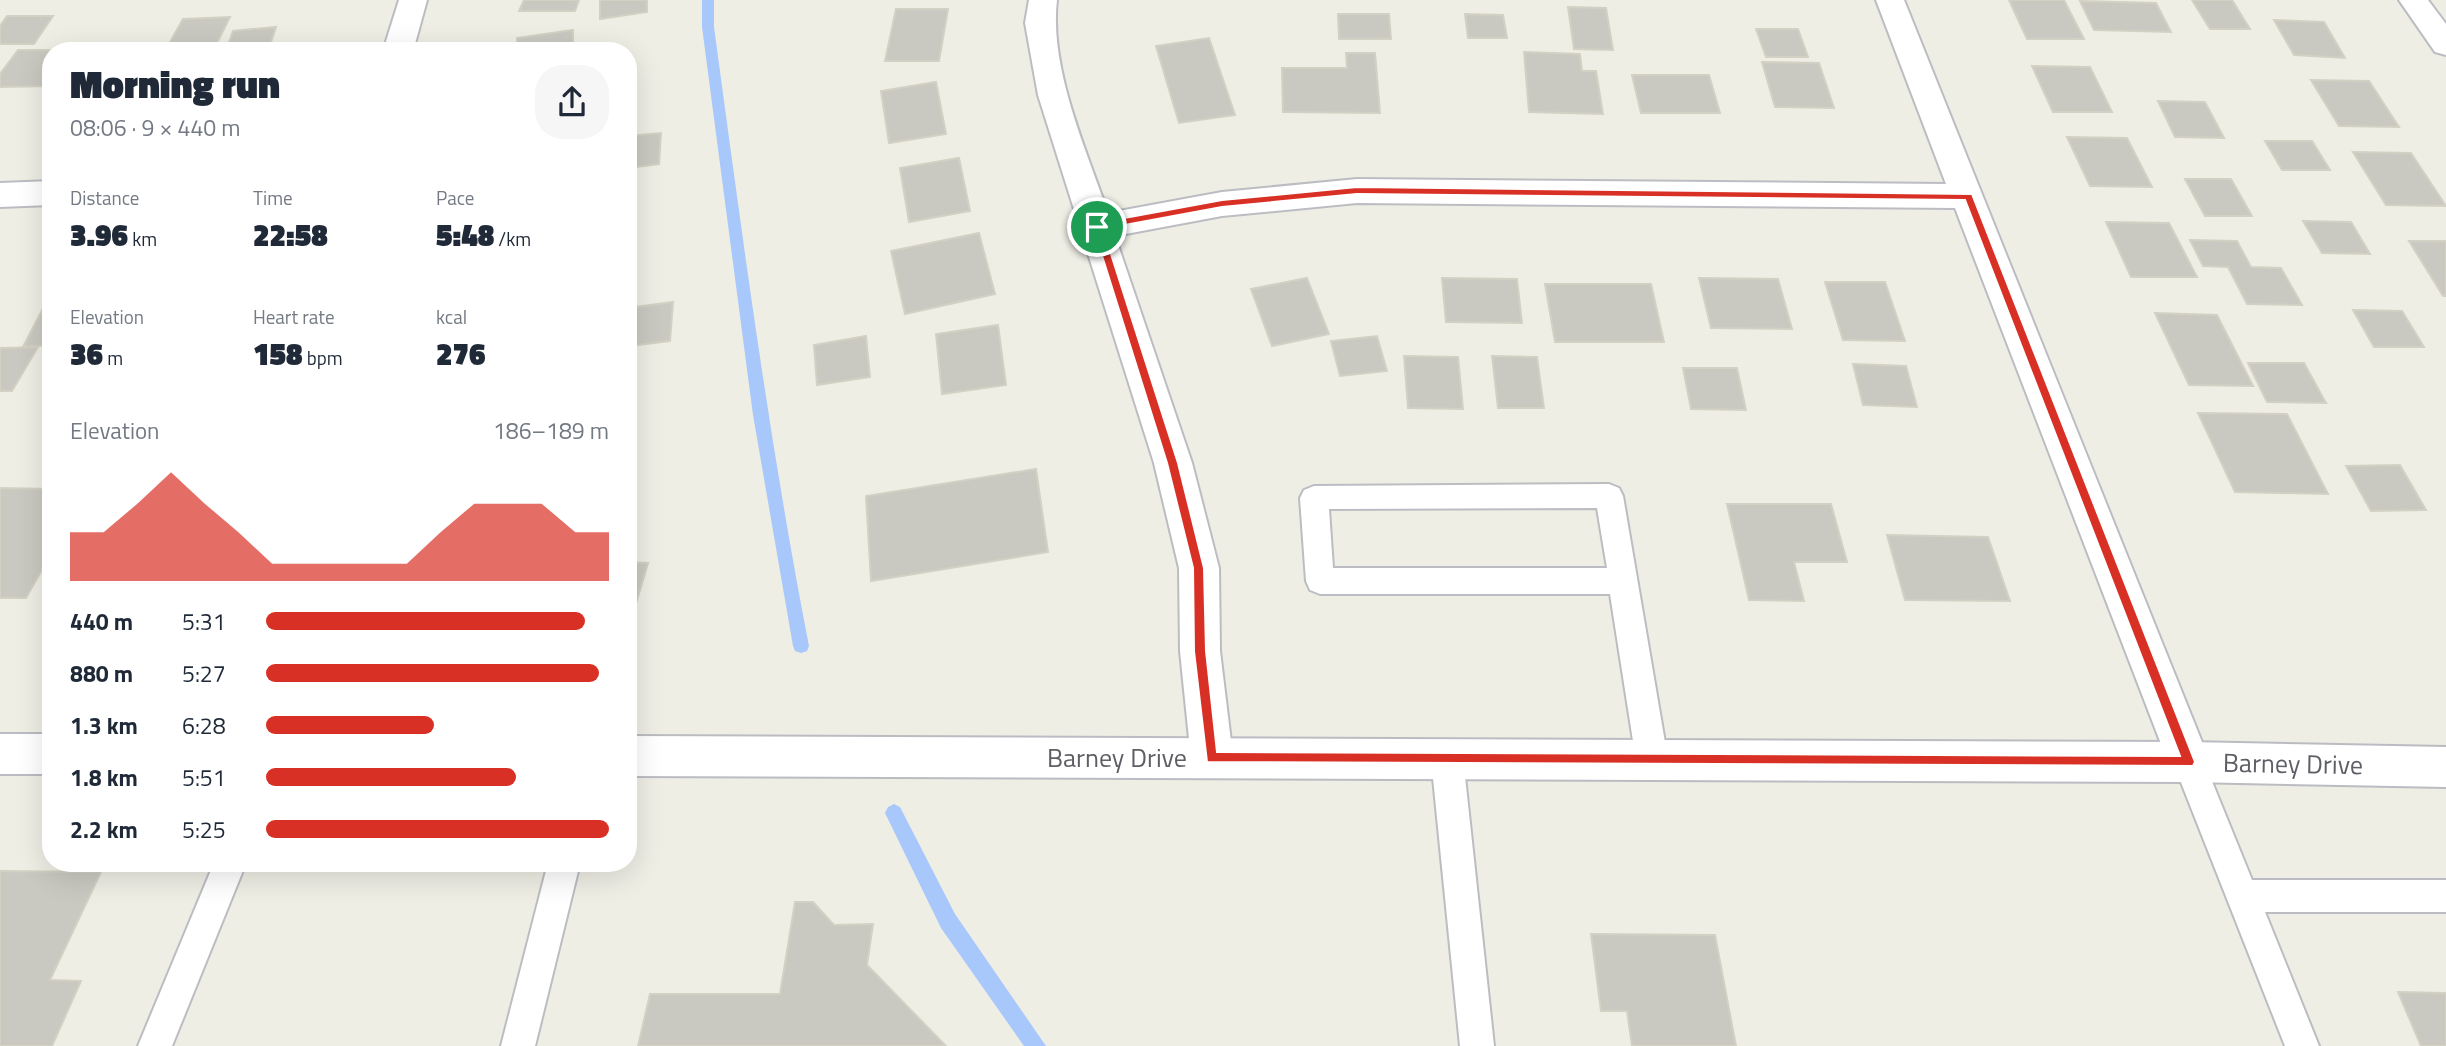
<!DOCTYPE html>
<html lang="en">
<head>
<meta charset="utf-8">
<style>
	:root { --surface:#fff; --page:#f6f6f7; --text:#1f2937; --muted:#747a83; --accent:#d93025 }
	body { margin:0; font-family:"Titillium Web",sans-serif; background:var(--page); color:var(--text); height:100vh; display:flex; flex-direction:column; font-size:26px; white-space:nowrap }
	* { box-sizing:border-box; margin:0 }
	p { font-size:23px; color:var(--muted) }
	.icon { flex:none; width:38px; height:38px; fill:none; stroke:currentColor; stroke-width:2; stroke-linecap:round; stroke-linejoin:round }
	.map { position:relative; flex:1; overflow:hidden }
	.sheet { position:absolute; left:42px; top:42px; width:595px; height:830px; display:flex; flex-direction:column; background:var(--surface); border-radius:28px; box-shadow:0 7px 28px #0002 }
	.sheet>* { flex:none }
	.pin { position:absolute; display:grid; place-items:center; width:60px; height:60px; color:#fff; margin:-30px; border:4px solid #fff; border-radius:50%; box-shadow:0 2px 7px #0007 }
	.round { display:grid; place-items:center; flex:none; width:74px; height:74px; border-radius:28px; background:var(--page) }
	.head { display:flex; align-items:center; justify-content:space-between; height:119px; padding:0 28px }
	h1 { font-size:38px; font-weight:800; line-height:52px }
	.figures { display:grid; grid-template-columns:repeat(3,1fr); gap:10px; height:119px; padding:7px 28px }
	.figures div { display:grid; align-content:center }
	.figures b { font-size:30px; font-weight:800 }
	.figures small { font-size:19px; font-weight:400 }
	.figures p { font-size:19px }
	.chart { height:196px; padding:14px 28px }
	.chart p { display:flex; justify-content:space-between }
	.chart svg { width:100%; height:126px; margin-top:7px; fill:var(--accent); opacity:.7 }
	ul { padding:0 28px; list-style:none; font-size:23px }
	li { display:grid; grid-template-columns:112px 84px 1fr; align-items:center; height:52px }
	li i { height:18px; border-radius:9px; background:var(--accent) }
	.map>svg:first-child { display:block }
	.lines { fill:none; stroke-linecap:round; stroke-linejoin:round }
	.stream { fill:#a8c7fb; fill-rule:evenodd }
	.building { fill:#cac9c1; stroke:#d3d1c3; stroke-width:2 }
	.lane-casing { stroke:#bcbdc3; stroke-width:4 }
	.street-casing { stroke:#bcbdc3; stroke-width:4 }
	.secondary-casing { stroke:#babcc2; stroke-width:4 }
	.lane { fill:#fff; fill-rule:evenodd }
	.street { fill:#fff; fill-rule:evenodd }
	.secondary { fill:#fff; fill-rule:evenodd }
	.route { fill:#d93025; stroke:#fff; stroke-width:2; fill-rule:evenodd }
	.labels { text-anchor:middle; stroke-width:7; stroke-linejoin:round; paint-order:stroke }
	.street-label { font-size:26px; fill:#5d5f65; stroke:#fff }
</style>
</head>
<body>
<div class="map">
<svg width="2446" height="1046" viewBox="0 0 2446 1046">
	<rect width="100%" height="100%" fill="#efeee5"/>
	<g class="lines">
		<!-- stream -->
		<g class="stream">
			<path d="M702 0H714V27C742 234 769 441 809 646L807 651 801 653 795 651 793 646 753 415 702 27Z"/>
			<polygon points="894,804 900,807 955,914 1046,1046 1024,1046 941,928 885,813 888,807"/>
		</g>
	</g>
	<!-- building -->
	<g class="building">
		<polygon points="524,0 579,0 575,11 519,11"/>
		<polygon points="600,0 647,0 647,12 600,19"/>
		<polygon points="2009,0 2064,0 2084,39 2027,39"/>
		<polygon points="2192,0 2232,0 2250,29 2210,29"/>
		<polygon points="2080,1 2156,3 2171,32 2094,30"/>
		<polygon points="1568,7 1606,8 1613,50 1574,49"/>
		<polygon points="896,9 948,9 939,61 885,61"/>
		<polygon points="1338,14 1389,14 1391,39 1339,39"/>
		<polygon points="1465,14 1503,15 1507,38 1468,38"/>
		<polygon points="7,16 53,16 34,44 0,44 0,26"/>
		<polygon points="230,17 213,51 165,51 183,19"/>
		<polygon points="2274,20 2324,22 2345,58 2294,55"/>
		<polygon points="276,27 268,51 226,51 233,31"/>
		<polygon points="1756,29 1798,29 1808,57 1766,57"/>
		<polygon points="573,30 573,51 517,51 517,38"/>
		<polygon points="1209,38 1235,115 1179,123 1156,46"/>
		<polygon points="18,50 93,50 51,51 51,86 0,87 0,74"/>
		<polygon points="1524,52 1580,54 1582,71 1596,71 1603,114 1529,112"/>
		<polygon points="1346,53 1375,53 1380,113 1283,112 1282,68 1347,68"/>
		<polygon points="1762,62 1819,63 1834,108 1775,107"/>
		<polygon points="2032,66 2090,67 2112,112 2053,112"/>
		<polygon points="1632,75 1709,75 1720,113 1641,113"/>
		<polygon points="2311,80 2369,81 2399,127 2339,126"/>
		<polygon points="936,82 946,134 889,143 881,91"/>
		<polygon points="2158,101 2205,102 2224,138 2175,137"/>
		<polygon points="661,133 659,164 628,168 628,136"/>
		<polygon points="2067,137 2127,138 2152,187 2090,186"/>
		<polygon points="2265,141 2312,141 2330,170 2282,170"/>
		<polygon points="2353,152 2411,153 2446,206 2386,205"/>
		<polygon points="959,158 970,211 909,222 900,168"/>
		<polygon points="2185,179 2231,179 2252,216 2205,216"/>
		<polygon points="2303,221 2351,222 2370,254 2322,253"/>
		<polygon points="2106,222 2169,223 2197,277 2131,277"/>
		<polygon points="979,233 995,294 905,314 891,251"/>
		<polygon points="2190,240 2237,241 2251,267 2281,268 2302,305 2247,304 2228,267 2203,266"/>
		<polygon points="2409,241 2446,241 2446,296 2443,296"/>
		<polygon points="1307,278 1329,334 1272,346 1251,289"/>
		<polygon points="1442,278 1517,279 1522,323 1446,322"/>
		<polygon points="1699,278 1778,279 1792,329 1711,328"/>
		<polygon points="1825,282 1885,282 1905,341 1843,340"/>
		<polygon points="1545,284 1651,284 1664,342 1555,342"/>
		<polygon points="51,293 51,345 23,347"/>
		<polygon points="673,302 670,341 628,346 628,308"/>
		<polygon points="2353,310 2402,311 2424,347 2374,347"/>
		<polygon points="2155,313 2217,315 2253,386 2189,385"/>
		<polygon points="998,325 1006,385 942,394 936,334"/>
		<polygon points="866,336 870,377 817,385 814,345"/>
		<polygon points="1377,336 1387,371 1340,376 1331,341"/>
		<polygon points="38,347 12,391 0,391 0,348"/>
		<polygon points="1404,356 1458,357 1463,409 1408,408"/>
		<polygon points="1492,356 1537,357 1544,408 1498,408"/>
		<polygon points="2248,363 2304,363 2326,403 2267,402"/>
		<polygon points="1853,364 1906,366 1917,407 1863,405"/>
		<polygon points="1683,368 1737,368 1746,410 1691,409"/>
		<polygon points="2198,413 2287,414 2328,494 2235,492"/>
		<polygon points="2400,465 2426,510 2371,511 2346,466"/>
		<polygon points="1036,469 1048,552 871,581 866,496"/>
		<polygon points="0,488 51,489 51,554 26,598 0,598"/>
		<polygon points="1727,504 1831,504 1847,562 1794,562 1804,601 1749,600"/>
		<polygon points="1887,535 1988,537 2010,601 1905,600"/>
		<polygon points="628,562 648,563 630,624 628,624"/>
		<polygon points="0,871 101,872 50,980 81,981 52,1046 0,1046"/>
		<polygon points="795,902 813,902 834,925 873,924 867,965 946,1046 638,1046 650,994 780,994"/>
		<polygon points="1591,934 1715,935 1736,1046 1632,1046 1627,1011 1601,1011"/>
		<polygon points="2398,992 2446,993 2446,1046 2421,1046"/>
	</g>
	<g class="lines">
		<!-- lane casing -->
		<g class="lane-casing">
			<g id="lane">
				<path d="M1609 484 1619 488 1623 496 1668 760 1663 770 1652 775 1641 770 1636 760 1610 594H1320L1310 590 1306 581 1300 498 1304 490 1314 486ZM1597 508 1607 568H1333L1329 509Z"/>
				<polygon points="1447,743 1458,748 1463,758 1494,1046 1460,1046 1431,758 1436,748"/>
				<polygon points="2189,747 2200,752 2252,880 2446,880 2446,912 2265,912 2319,1046 2285,1046 2173,762 2178,752"/>
				<polygon points="214,863 246,863 172,1046 138,1046"/>
				<polygon points="548,863 580,863 535,1046 501,1046"/>
			</g>
		</g>
		<!-- street casing -->
		<g class="street-casing">
			<g id="street">
				<polygon points="399,0 427,0 413,51 383,51"/>
				<path d="M1029 0H1057C1049 68 1086 149 1108 213L1222 192 1357 179 1946 184 1876 0H1904L2210 762 2204 776 2189 782 2174 776 2168 762 1955 208 1357 203 1222 216 1115 236 1192 463 1219 568 1220 651 1233 758 1227 772 1212 778 1197 772 1191 758 1180 651 1179 568 1154 463 1038 95 1025 23Z"/>
				<polygon points="2399,0 2428,0 2446,24 2446,55 2435,52"/>
				<polygon points="51,181 51,205 0,207 0,183"/>
			</g>
		</g>
		<!-- secondary casing -->
		<g class="secondary-casing">
			<g id="secondary">
				<rect x="0" y="734" width="51" height="40"/>
				<polygon points="628,736 2189,742 2446,747 2446,787 2189,782 628,776"/>
			</g>
		</g>
		<!-- lane -->
		<use href="#lane" class="lane"/>
		<!-- street -->
		<use href="#street" class="street"/>
		<!-- secondary -->
		<use href="#secondary" class="secondary"/>
	</g>
	<!-- route -->
	<path class="route" d="M1357 187 1972 194 2195 762 2193 766 1207 762 1194 651 1193 568 1167 463 1093 227 1097 223 1222 200ZM1357 194 1965 200 2180 756 1217 752 1206 651 1204 568 1178 463 1103 229 1222 207Z"/>
	<g class="labels">
		<!-- street labels -->
		<g class="street-label">
			<text x="1117" y="767">Barney Drive</text>
			<text transform="translate(2293 764) rotate(1)" y="9">Barney Drive</text>
		</g>
	</g>
</svg>
<div class="pin" style="left:1097px;top:227px;background:#1e9e55"><svg class="icon" aria-label="arrive" viewBox="0 0 24 24"><path d="M6 21V4h12l-3 4 3 4H6"/></svg></div>
<section class="sheet">
<div class="head"><div><h1>Morning run</h1><p>08:06 · 9 × 440 m</p></div><a class="round"><svg class="icon" aria-label="share" viewBox="0 0 24 24"><path d="M12 15V3M7 8l5-5 5 5M5 13v7h14v-7"/></svg></a></div>
<div class="figures">
<div><p>Distance</p><b>3.96<small> km</small></b></div>
<div><p>Time</p><b>22:58</b></div>
<div><p>Pace</p><b>5:48<small> /km</small></b></div>
</div>
<div class="figures">
<div><p>Elevation</p><b>36<small> m</small></b></div>
<div><p>Heart rate</p><b>158<small> bpm</small></b></div>
<div><p>kcal</p><b>276</b></div>
</div>
<div class="chart"><p><span>Elevation</span>186–189 m</p>
<svg viewBox="0 0 160 44" preserveAspectRatio="none"><path d="M0 44V27L10 27L20 17L30 6L40 17L50 27L60 38L70 38L80 38L90 38L100 38L110 27L120 17L130 17L140 17L150 27L160 27V44z"/></svg>
</div>
<ul>
<li><b>440 m</b>5:31<i style="width:93%"></i></li>
<li><b>880 m</b>5:27<i style="width:97%"></i></li>
<li><b>1.3 km</b>6:28<i style="width:49%"></i></li>
<li><b>1.8 km</b>5:51<i style="width:73%"></i></li>
<li><b>2.2 km</b>5:25<i style="width:100%"></i></li>
</ul>
</section>
</div>
</body>
</html>
